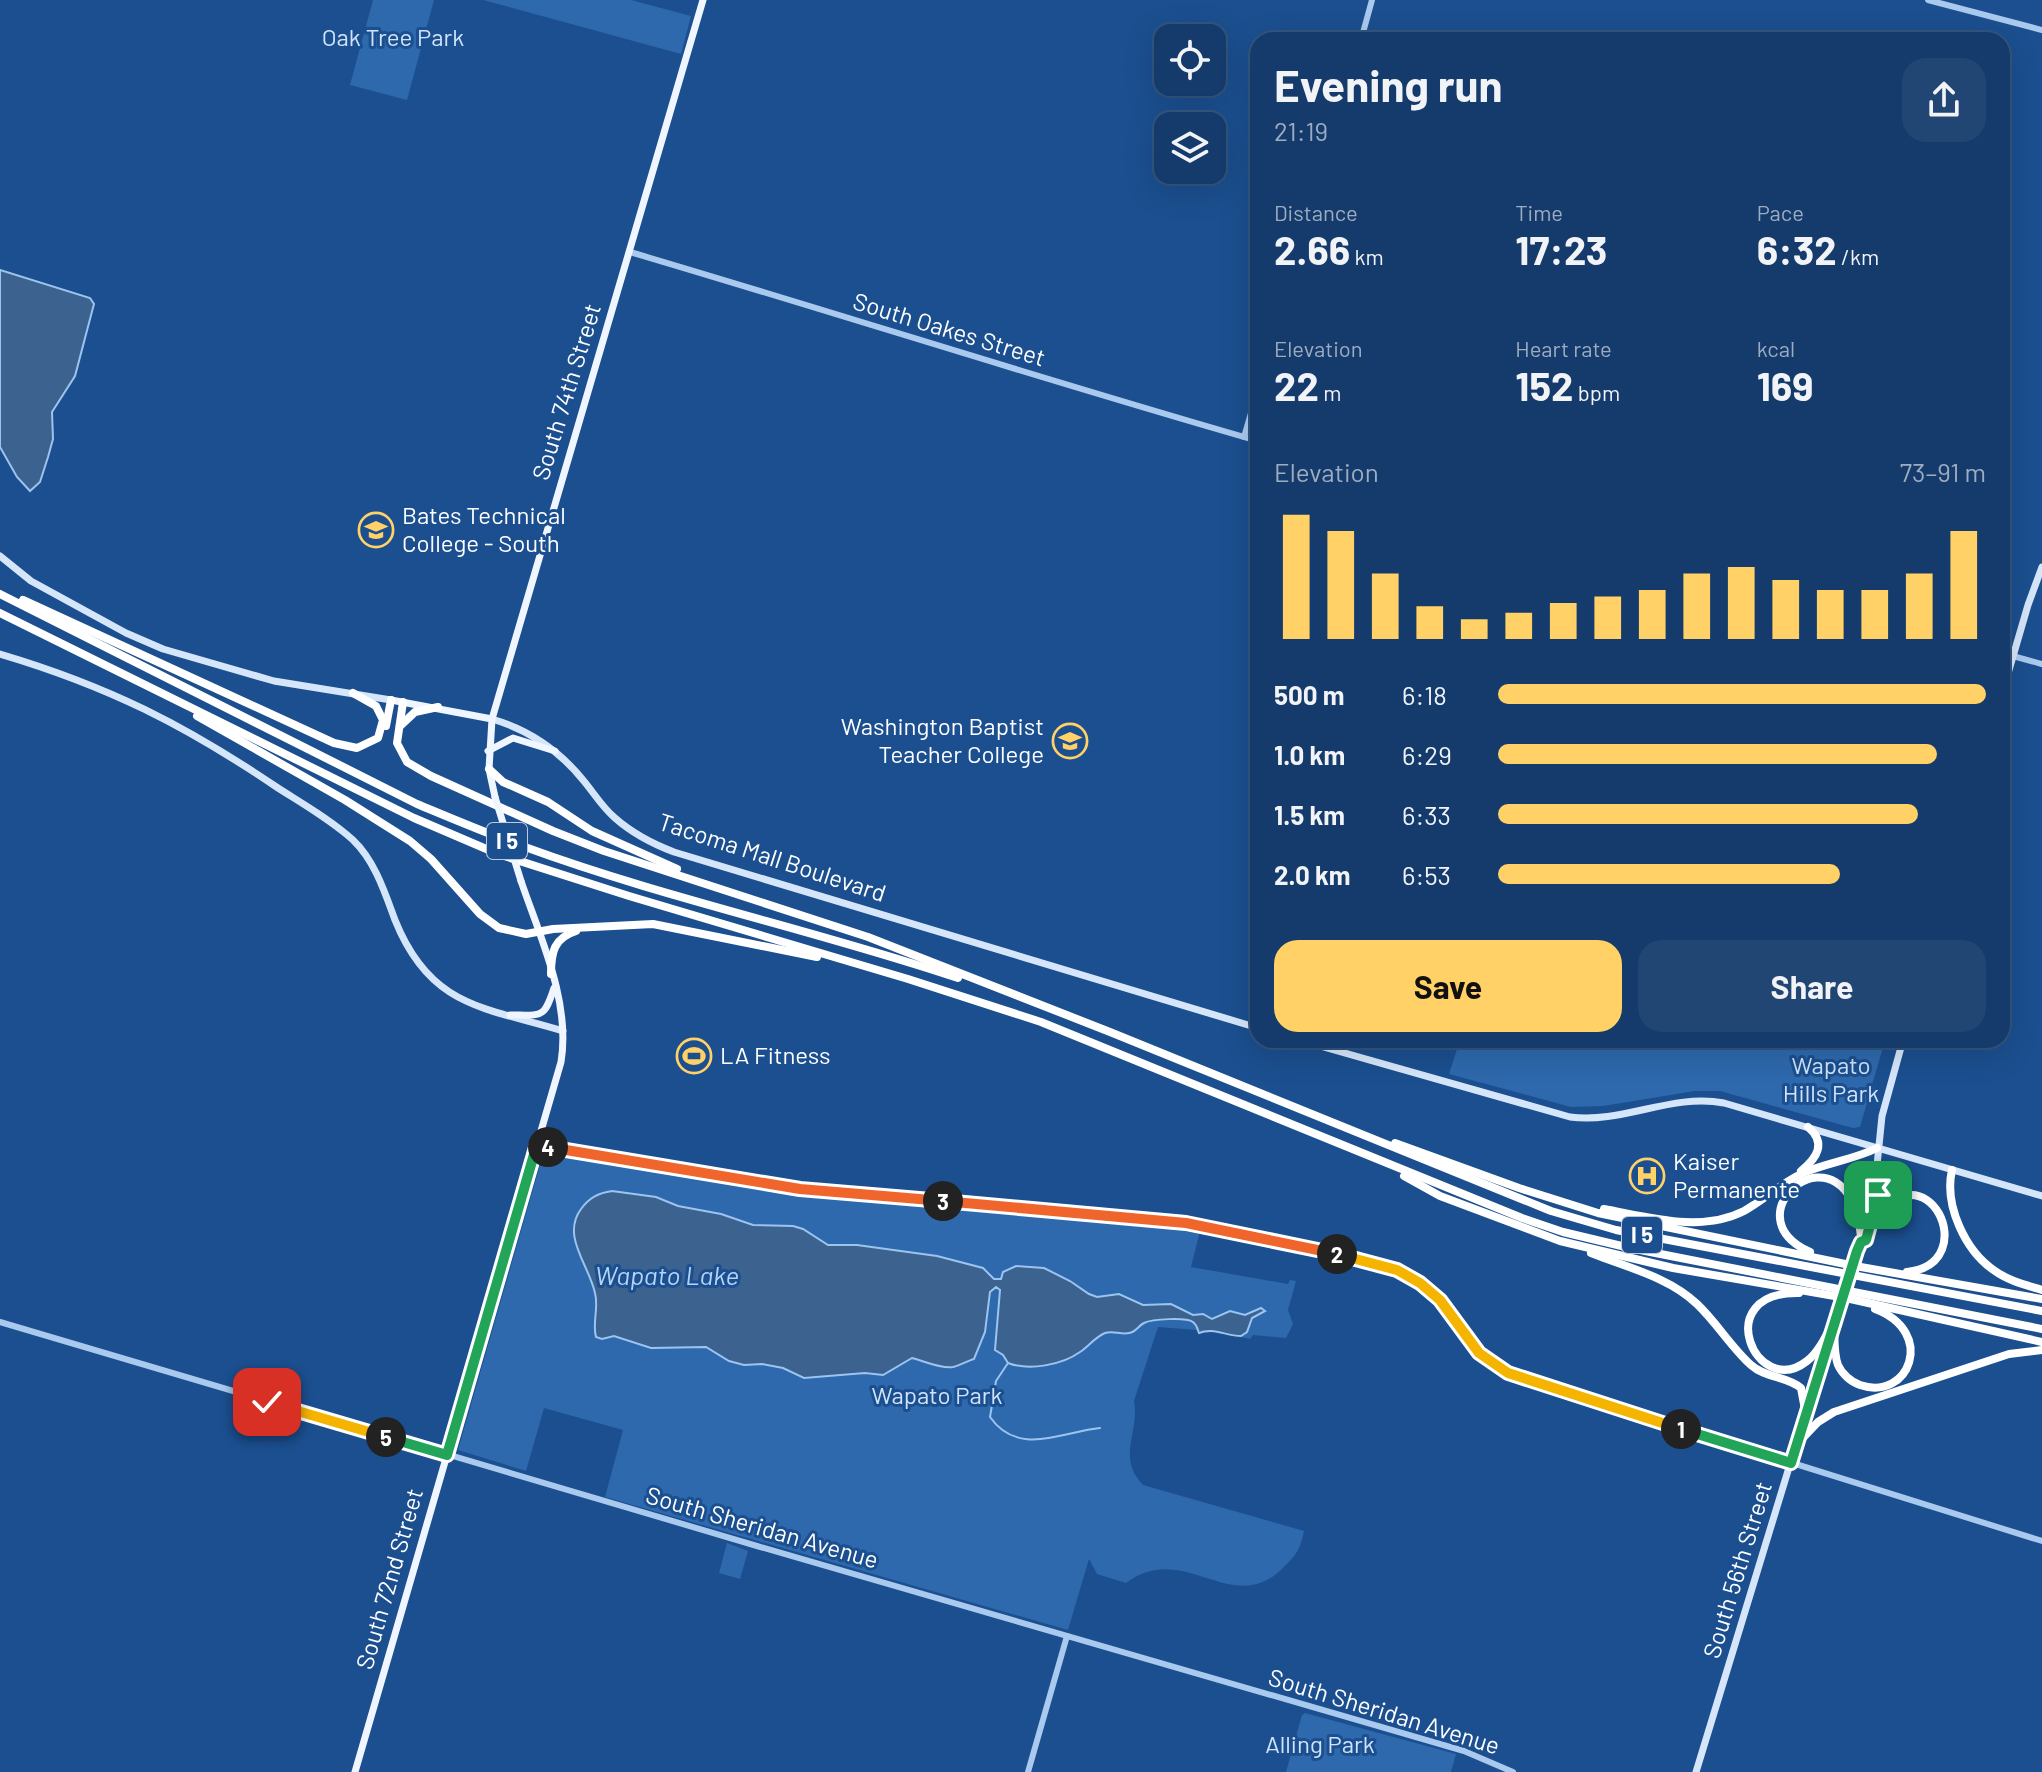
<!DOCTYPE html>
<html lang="en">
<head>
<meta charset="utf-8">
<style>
	:root { --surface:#143b6b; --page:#214673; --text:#f1f3f6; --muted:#9dadc1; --line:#33557e; --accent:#ffd166 }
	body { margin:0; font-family:Barlow,sans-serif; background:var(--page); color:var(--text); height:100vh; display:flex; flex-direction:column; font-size:30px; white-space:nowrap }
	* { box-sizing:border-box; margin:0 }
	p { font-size:26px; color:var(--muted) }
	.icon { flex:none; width:44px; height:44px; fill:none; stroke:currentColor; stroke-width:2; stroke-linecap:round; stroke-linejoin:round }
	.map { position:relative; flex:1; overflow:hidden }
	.details { position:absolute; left:1250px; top:32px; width:760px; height:1016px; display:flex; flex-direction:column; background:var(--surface); border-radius:24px; box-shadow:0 8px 32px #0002,0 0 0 2px var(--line) }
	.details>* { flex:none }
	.fabs { position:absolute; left:1154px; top:24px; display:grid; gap:16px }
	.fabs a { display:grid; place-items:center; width:72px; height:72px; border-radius:16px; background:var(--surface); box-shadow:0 8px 32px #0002,0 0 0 2px var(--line); font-size:40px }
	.pin { position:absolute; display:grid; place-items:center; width:68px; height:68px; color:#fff; margin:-34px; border-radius:16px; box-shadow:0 4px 12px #0006 }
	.km { position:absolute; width:40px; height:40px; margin:-20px; border-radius:50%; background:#222; color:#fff; font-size:22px; line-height:40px; text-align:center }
	.round { display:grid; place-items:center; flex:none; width:84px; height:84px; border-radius:24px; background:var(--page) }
	.head { display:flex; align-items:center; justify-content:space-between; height:136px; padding:0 24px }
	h1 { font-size:44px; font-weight:700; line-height:60px }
	.stats { display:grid; grid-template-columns:repeat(3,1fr); gap:12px; height:136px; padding:8px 24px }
	.stats div { display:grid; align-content:center }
	.stats b { font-size:40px; font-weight:700 }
	.stats small { font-size:22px; font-weight:400 }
	.stats p { font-size:22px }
	.chart { height:224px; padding:16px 24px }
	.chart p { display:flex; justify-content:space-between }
	.chart svg { width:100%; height:144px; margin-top:8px; stroke:var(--accent); stroke-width:6 }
	.action { display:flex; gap:16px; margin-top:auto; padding:16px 24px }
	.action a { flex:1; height:92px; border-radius:24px; background:var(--accent); color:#111; font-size:32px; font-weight:700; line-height:92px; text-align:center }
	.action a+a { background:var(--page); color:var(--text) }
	ul { padding:0 24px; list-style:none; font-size:26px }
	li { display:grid; grid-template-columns:128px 96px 1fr; align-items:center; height:60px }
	li i { height:20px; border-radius:10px; background:var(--accent) }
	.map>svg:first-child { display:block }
	.green { fill:#2e69ad }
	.water { fill:#3c6290; stroke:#9cc4f0; stroke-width:2 }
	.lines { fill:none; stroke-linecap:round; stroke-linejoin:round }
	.stream { stroke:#9cc4f0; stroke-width:2 }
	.tertiary { stroke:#a9c9ee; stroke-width:6 }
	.secondary { stroke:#d6e6fa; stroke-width:7 }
	.primary { stroke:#f0f6ff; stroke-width:7 }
	.motorway { stroke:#fff; stroke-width:8 }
	.secondary-bridge { stroke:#d6e6fa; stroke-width:7 }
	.primary-bridge { stroke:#f0f6ff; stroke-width:7 }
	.split-1-casing { stroke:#fff; stroke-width:16 }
	.split-2-casing { stroke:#fff; stroke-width:16 }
	.split-3-casing { stroke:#fff; stroke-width:16 }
	.split-4-casing { stroke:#fff; stroke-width:16 }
	.split-5-casing { stroke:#fff; stroke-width:16 }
	.split-6-casing { stroke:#fff; stroke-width:16 }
	.split-1 { stroke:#22a559; stroke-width:10 }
	.split-2 { stroke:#f5b400; stroke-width:10 }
	.split-3 { stroke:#f0652b; stroke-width:10 }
	.split-4 { stroke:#f0652b; stroke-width:10 }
	.split-5 { stroke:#22a559; stroke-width:10 }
	.split-6 { stroke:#f5b400; stroke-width:10 }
	.labels { text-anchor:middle; stroke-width:6; stroke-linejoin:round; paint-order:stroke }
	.shield { fill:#1b4f8f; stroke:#bbcadd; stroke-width:2 }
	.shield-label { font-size:22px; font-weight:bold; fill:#fff }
	.park-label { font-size:24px; fill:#cfe3fa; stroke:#1b4f8f }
	.street-label { font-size:24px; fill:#fff; stroke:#1b4f8f }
	.poi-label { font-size:24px; fill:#fff; stroke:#1b4f8f; text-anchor:start }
	.water-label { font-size:26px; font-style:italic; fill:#b5d3f5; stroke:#1b4f8f }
</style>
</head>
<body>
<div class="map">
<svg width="2042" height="1772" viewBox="0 0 2042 1772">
	<rect width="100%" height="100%" fill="#1b4f8f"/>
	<!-- green -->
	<g class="green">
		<polygon points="373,0 434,0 407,100 350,85"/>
		<polygon points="483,0 631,0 691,16 681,54"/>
		<polygon points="1460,1040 1885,1040 1860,1127 1853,1128 1720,1091 1695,1091 1603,1106 1571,1107 1449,1074"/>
		<path d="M552 1153 809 1196 1006 1211 1200 1231 1191 1267 1288 1284 1290 1280 1296 1281 1288 1310 1293 1324 1286 1338 1253 1335 1250 1339 1218 1332 1199 1333 1197 1330 1158 1327 1134 1401C1140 1433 1116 1457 1143 1485L1304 1531C1300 1550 1297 1554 1283 1568 1232 1619 1184 1539 1126 1583L1097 1574 1089 1559 1068 1630 605 1497 623 1430 544 1408 526 1471 458 1450 540 1165 548 1166Z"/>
		<polygon points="727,1543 748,1551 740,1579 719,1573"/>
		<polygon points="1305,1713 1456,1754 1451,1772 1286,1772 1302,1715"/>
	</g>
	<!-- water -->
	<g class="water">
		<polygon points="0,270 90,298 94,304 75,376 52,412 53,439 48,457 40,482 30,491 17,477 0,447"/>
		<path d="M612 1191 656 1197 678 1206 721 1214 753 1225 793 1226 803 1229 828 1245H857L937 1256 983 1268 994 1279H1001L1003 1272 1016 1266 1044 1268 1070 1281 1089 1294 1097 1297 1119 1294 1143 1305 1171 1304 1193 1315 1203 1314 1212 1319 1230 1311 1245 1315 1261 1308 1265 1311 1252 1318 1247 1332 1241 1336C1226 1336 1213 1327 1199 1333 1197 1328 1197 1325 1193 1322 1186 1317 1152 1319 1144 1323 1138 1326 1136 1332 1129 1333 1121 1335 1113 1330 1105 1333 1094 1338 1089 1346 1080 1352 1062 1365 1029 1371 1008 1363L1003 1355 995 1350 1000 1290 996 1287 990 1292 985 1332 974 1359C967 1361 961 1365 953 1367 941 1369 924 1361 912 1358L883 1375 865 1373 804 1378 783 1368 762 1364 744 1365 729 1361 706 1347 651 1348 614 1336 602 1339 596 1337C592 1323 599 1308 595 1293 589 1265 561 1236 581 1209 589 1198 598 1193 612 1191Z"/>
	</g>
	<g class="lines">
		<!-- stream -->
		<path class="stream" d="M1008 1363 996 1381 990 1417C1018 1457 1061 1432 1100 1428"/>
		<!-- tertiary -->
		<g class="tertiary">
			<polyline points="1928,0 2042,30"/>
			<polyline points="1361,40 1372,0"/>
			<path d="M630 252C840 314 1048 381 1258 441"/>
			<polyline points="1244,437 1258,389"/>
			<polyline points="2002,653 2042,664"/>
			<path d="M537 1144 819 1191 1197 1224 1385 1266C1451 1286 1455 1350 1514 1376L2042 1541"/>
			<polyline points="0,1322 757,1546 1464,1751 1513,1772"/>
			<polyline points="1028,1772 1067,1636"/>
		</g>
		<!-- secondary -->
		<g class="secondary">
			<polyline points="0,556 31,581 126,633 163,649 274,681 391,700"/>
			<path d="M0 654C108 686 185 725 278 788 303 804 331 820 353 840 375 861 385 893 395 920 430 1007 483 1007 563 1031"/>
			<polyline points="2002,694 2028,605 2042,567"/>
			<path d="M492 719C529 730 558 749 583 780 594 793 602 807 615 818 632 833 653 844 674 852L1258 1028"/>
			<path d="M1299 1040 1570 1117C1623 1124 1671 1093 1724 1103L2042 1196"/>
			<polyline points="1861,1242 1875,1185 1882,1116 1903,1040"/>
			<polyline points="1857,1251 1861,1242 1866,1240 1879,1189 1875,1185"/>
			<polyline points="1696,1772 1831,1330"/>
		</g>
		<!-- primary -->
		<g class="primary">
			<polyline points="391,700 492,719"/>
			<polyline points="488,751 513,738 555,751"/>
			<polyline points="495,797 489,769 492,719 703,0"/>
			<path d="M510 1015C542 1015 544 1019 554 988"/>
			<path d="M355 1772 561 1062C571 1002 540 937 521 881"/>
		</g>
		<!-- motorway -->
		<g class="motorway">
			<path d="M0 594 417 804C453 819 488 834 525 847 667 899 815 930 958 978"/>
			<polyline points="23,600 334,743 357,748 378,738 383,720 376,706 353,693"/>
			<polyline points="0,613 414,818 498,854 629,896 908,979 1041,1022 1522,1218 1563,1232 1630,1248 2042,1329"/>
			<polyline points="403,702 397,743 407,762 431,776 553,831 604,851 868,937 1110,1032 1551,1211 1616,1230 2042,1311"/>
			<polyline points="197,716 345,800 410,841 431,859 480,914 499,928 526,934 553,929 653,924 817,957"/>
			<polyline points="386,726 391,700"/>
			<polyline points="400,726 415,712 438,707"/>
			<polyline points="489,769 503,782 548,802 592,831 677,869"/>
			<path d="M551 974C551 952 554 938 576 931"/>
			<polyline points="1395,1143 1519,1188 1598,1213 1855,1266 2042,1299"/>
			<path d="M1952 1170C1944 1205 1965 1251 1995 1271 2009 1281 2026 1285 2042 1290"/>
			<path d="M1801 1171C1817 1158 1827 1143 1808 1127"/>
			<polyline points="1404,1176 1440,1196 1560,1241 1673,1268 1846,1298 2042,1342"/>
			<path d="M1604 1209C1648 1217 1701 1233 1744 1211 1764 1200 1780 1184 1801 1174 1825 1163 1853 1160 1877 1148"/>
			<path d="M1871 1224C1926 1140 1985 1264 1907 1272"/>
			<path d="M1810 1252C1724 1213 1848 1115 1861 1236"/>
			<path d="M1591 1253C1626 1267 1669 1277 1697 1304 1717 1323 1731 1347 1751 1365 1765 1378 1787 1376 1801 1388L1806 1415"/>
			<path d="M1799 1293C1709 1291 1756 1401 1807 1361 1819 1352 1827 1334 1834 1320"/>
			<path d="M1834 1321C1835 1335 1833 1352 1838 1365 1842 1374 1851 1382 1860 1385 1909 1402 1937 1332 1875 1309"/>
			<polyline points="1797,1444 1818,1422 1834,1412 2009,1354 2042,1350"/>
		</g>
		<!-- secondary-bridge -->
		<polyline class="secondary-bridge" points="1837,1310 1857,1251"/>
		<!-- primary-bridge -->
		<polyline class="primary-bridge" points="495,797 521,881"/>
	</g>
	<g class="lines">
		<!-- split-1 casing -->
		<g class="split-1-casing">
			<polyline id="split-1" points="1681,1429 1791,1463 1857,1251 1861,1242 1866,1240 1878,1195"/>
		</g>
		<!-- split-2 casing -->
		<g class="split-2-casing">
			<polyline id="split-2" points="1337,1254 1397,1270 1420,1283 1440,1300 1479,1353 1508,1373 1681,1429"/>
		</g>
		<!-- split-3 casing -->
		<g class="split-3-casing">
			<polyline id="split-3" points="943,1201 1186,1223 1337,1254"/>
		</g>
		<!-- split-4 casing -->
		<g class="split-4-casing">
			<polyline id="split-4" points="548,1147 800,1189 943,1201"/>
		</g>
		<!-- split-5 casing -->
		<g class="split-5-casing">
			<polyline id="split-5" points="386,1437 447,1455 537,1144 548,1147"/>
		</g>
		<!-- split-6 casing -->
		<g class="split-6-casing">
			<polyline id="split-6" points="267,1402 386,1437"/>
		</g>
		<!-- split-1 -->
		<use href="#split-1" class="split-1"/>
		<!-- split-2 -->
		<use href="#split-2" class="split-2"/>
		<!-- split-3 -->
		<use href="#split-3" class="split-3"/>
		<!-- split-4 -->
		<use href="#split-4" class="split-4"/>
		<!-- split-5 -->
		<use href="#split-5" class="split-5"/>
		<!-- split-6 -->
		<use href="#split-6" class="split-6"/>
	</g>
	<!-- icons -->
	<defs>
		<g id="university-ring" transform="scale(1.8)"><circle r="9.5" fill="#1b4f8f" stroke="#ffd166" stroke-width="1.5"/><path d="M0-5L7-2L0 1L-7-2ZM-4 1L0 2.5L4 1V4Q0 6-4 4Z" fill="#ffd166"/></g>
		<g id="stadium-ring" transform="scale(1.8)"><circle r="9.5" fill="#1b4f8f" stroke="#ffd166" stroke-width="1.5"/><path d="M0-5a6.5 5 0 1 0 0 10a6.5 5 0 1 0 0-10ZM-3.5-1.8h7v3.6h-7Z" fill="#ffd166"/></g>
		<g id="hospital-ring" transform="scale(1.8)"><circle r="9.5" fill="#1b4f8f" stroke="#ffd166" stroke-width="1.5"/><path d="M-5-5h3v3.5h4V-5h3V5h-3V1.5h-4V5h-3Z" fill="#ffd166"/></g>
	</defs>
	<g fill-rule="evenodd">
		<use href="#university-ring" x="376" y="530"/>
		<use href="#university-ring" x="1070" y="741"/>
		<use href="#stadium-ring" x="694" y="1056"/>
		<use href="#hospital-ring" x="1647" y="1176"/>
	</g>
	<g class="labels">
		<!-- shield labels -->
		<g class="shield">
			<rect x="487" y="823" width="40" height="36" rx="6"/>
			<rect x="1622" y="1217" width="40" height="36" rx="6"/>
		</g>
		<g class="shield-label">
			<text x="507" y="849">I 5</text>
			<text x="1642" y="1243">I 5</text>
		</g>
		<!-- park labels -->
		<g class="park-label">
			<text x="393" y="46">Oak Tree Park</text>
			<text x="1831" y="1074">Wapato<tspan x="1831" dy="28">Hills Park</tspan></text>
			<text x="937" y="1404">Wapato Park</text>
			<text x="1320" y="1753">Alling Park</text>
		</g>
		<!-- street labels -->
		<g class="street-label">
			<text transform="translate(949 330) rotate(17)" y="8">South Oakes Street</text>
			<text transform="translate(567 392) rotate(-73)" y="8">South 74th Street</text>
			<text transform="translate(772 858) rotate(18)" y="8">Tacoma Mall Boulevard</text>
			<text transform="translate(762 1528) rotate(16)" y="8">South Sheridan Avenue</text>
			<text transform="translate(1738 1570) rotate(-73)" y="8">South 56th Street</text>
			<text transform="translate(390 1579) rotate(-74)" y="8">South 72nd Street</text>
			<text transform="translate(1384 1712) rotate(17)" y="8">South Sheridan Avenue</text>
		</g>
		<!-- poi labels -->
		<g class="poi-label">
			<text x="402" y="524">Bates Technical<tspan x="402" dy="28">College - South</tspan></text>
			<text x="1044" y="735" text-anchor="end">Washington Baptist<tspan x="1044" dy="28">Teacher College</tspan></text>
			<text x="720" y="1064">LA Fitness</text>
			<text x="1673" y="1170">Kaiser<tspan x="1673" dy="28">Permanente</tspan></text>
		</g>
		<!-- water labels -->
		<g class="water-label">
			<text x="667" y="1285">Wapato Lake</text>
		</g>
	</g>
</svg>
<div class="fabs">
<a><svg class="icon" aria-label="locate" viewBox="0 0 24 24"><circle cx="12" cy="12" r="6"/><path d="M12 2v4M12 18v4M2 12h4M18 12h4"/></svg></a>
<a><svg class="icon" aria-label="layers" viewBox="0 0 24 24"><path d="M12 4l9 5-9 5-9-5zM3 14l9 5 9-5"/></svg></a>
</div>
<div class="pin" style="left:1878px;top:1195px;background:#1e9e55"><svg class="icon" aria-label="arrive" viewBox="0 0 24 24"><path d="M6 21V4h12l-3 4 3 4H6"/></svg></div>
<div class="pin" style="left:267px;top:1402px;background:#d93025"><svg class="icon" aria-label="check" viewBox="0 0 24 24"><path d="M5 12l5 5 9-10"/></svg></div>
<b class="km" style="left:1681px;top:1429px">1</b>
<b class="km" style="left:1337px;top:1254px">2</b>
<b class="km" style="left:943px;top:1201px">3</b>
<b class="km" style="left:548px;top:1147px">4</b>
<b class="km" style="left:386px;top:1437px">5</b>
<section class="details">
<div class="head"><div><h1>Evening run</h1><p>21:19</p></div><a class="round"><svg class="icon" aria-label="share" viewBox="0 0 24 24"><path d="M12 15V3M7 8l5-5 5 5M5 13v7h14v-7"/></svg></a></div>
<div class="stats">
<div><p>Distance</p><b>2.66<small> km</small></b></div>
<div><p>Time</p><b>17:23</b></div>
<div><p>Pace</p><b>6:32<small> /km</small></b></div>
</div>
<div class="stats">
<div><p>Elevation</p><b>22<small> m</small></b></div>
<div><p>Heart rate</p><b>152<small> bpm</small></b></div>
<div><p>kcal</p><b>169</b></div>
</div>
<div class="chart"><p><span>Elevation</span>73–91 m</p>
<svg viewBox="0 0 160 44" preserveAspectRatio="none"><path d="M5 44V6M15 44V11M25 44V24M35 44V34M45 44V38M55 44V36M65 44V33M75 44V31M85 44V29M95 44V24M105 44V22M115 44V26M125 44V29M135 44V29M145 44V24M155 44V11"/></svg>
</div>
<ul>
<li><b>500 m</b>6:18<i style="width:100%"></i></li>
<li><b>1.0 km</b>6:29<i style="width:90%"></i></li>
<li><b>1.5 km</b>6:33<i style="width:86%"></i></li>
<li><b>2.0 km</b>6:53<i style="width:70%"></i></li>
</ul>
<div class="action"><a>Save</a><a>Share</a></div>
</section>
</div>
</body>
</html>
